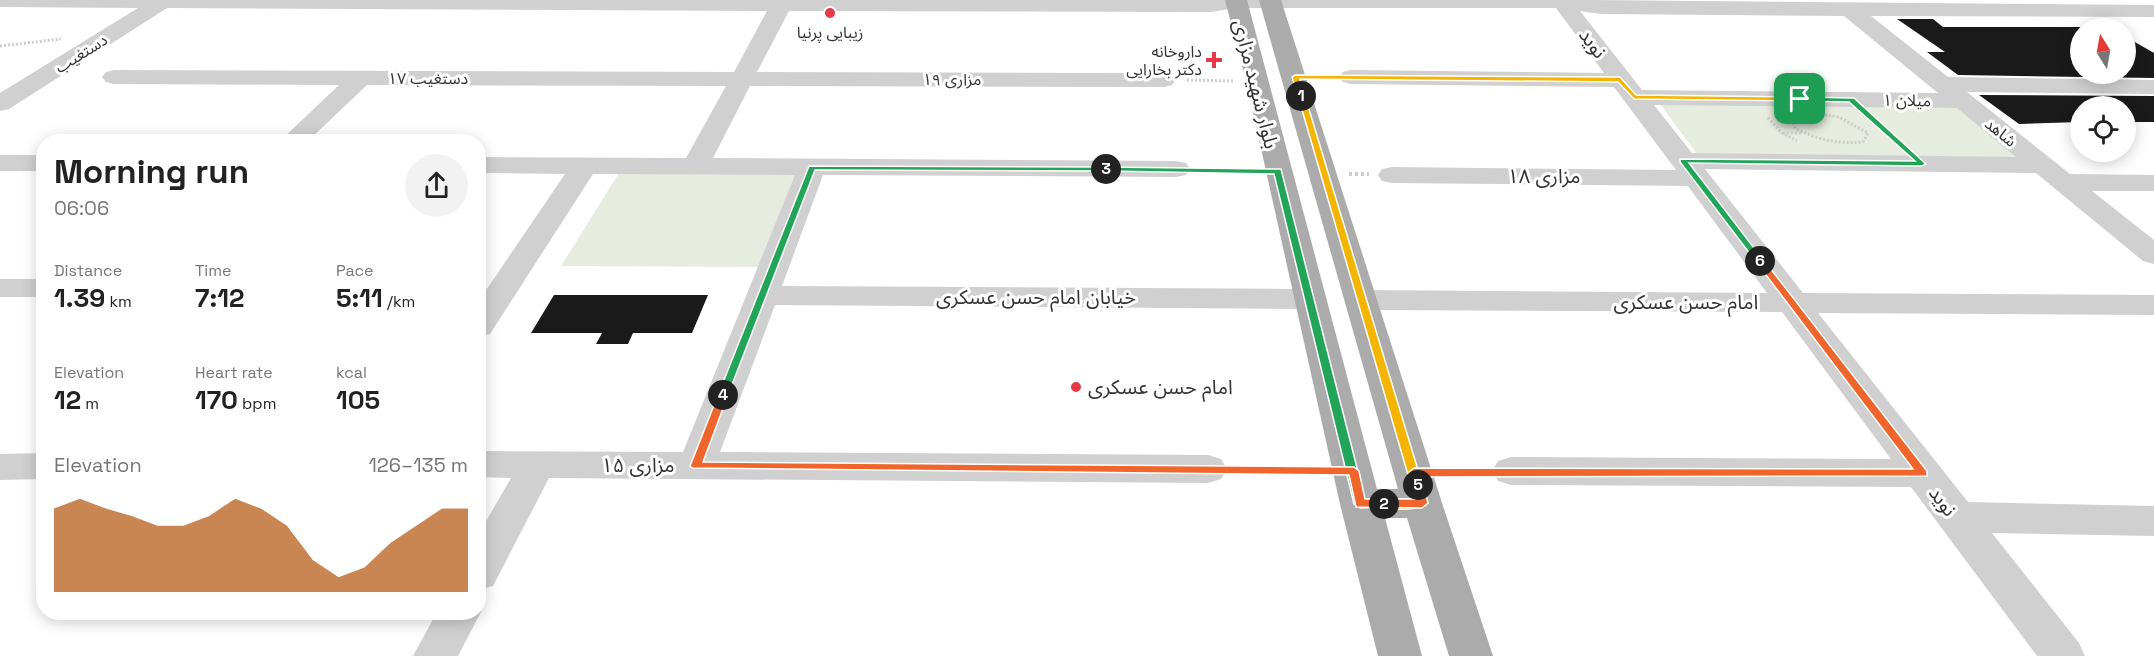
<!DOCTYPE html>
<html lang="en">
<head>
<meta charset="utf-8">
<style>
	:root { --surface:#fff; --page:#f2f2f2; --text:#222; --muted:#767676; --accent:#b45309 }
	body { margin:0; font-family:"Space Grotesk","Noto Sans Arabic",sans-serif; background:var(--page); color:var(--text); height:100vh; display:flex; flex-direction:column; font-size:22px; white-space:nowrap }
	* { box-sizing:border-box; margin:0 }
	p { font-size:20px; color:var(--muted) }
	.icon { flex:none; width:33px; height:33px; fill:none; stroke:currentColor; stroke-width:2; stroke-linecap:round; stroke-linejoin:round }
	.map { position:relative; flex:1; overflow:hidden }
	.side { position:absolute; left:36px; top:134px; width:450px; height:486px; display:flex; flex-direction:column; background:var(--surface); border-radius:24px; box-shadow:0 3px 15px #0003 }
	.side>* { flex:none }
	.needle { width:39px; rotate:349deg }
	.controls { position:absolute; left:2070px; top:18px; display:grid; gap:12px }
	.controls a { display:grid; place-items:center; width:66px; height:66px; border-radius:50%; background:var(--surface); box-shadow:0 3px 15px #0003; font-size:30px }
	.pin { position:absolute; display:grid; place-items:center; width:51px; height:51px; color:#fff; margin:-26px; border-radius:12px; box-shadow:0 3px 9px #0006 }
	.km { position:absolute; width:30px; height:30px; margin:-15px; border-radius:50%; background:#222; color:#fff; font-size:16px; line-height:30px; text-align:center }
	.round { display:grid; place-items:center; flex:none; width:63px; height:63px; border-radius:32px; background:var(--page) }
	.headline { display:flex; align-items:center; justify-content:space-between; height:102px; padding:0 18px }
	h1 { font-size:33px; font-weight:700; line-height:45px }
	.stats { display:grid; grid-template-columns:repeat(3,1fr); gap:9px; height:102px; padding:6px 18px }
	.stats div { display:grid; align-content:center }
	.stats b { font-size:26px; font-weight:700 }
	.stats small { font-size:16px; font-weight:400 }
	.stats p { font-size:16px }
	.chart { height:168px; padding:12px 18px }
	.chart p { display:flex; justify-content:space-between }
	.chart svg { width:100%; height:108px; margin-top:6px; fill:var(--accent); opacity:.7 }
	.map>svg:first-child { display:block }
	.green { fill:#e6ecdf }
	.building { fill:#1a1a1a }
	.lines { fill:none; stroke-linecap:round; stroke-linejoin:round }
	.path-far2 { stroke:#cdcdcd; stroke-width:3; stroke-dasharray:2 2; stroke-linecap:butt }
	.path-far1 { stroke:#cdcdcd; stroke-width:4; stroke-dasharray:3 3; stroke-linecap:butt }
	.path { stroke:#cdcdcd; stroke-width:4.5; stroke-dasharray:4 4; stroke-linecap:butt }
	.minor { fill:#d0d0d0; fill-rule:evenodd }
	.major { fill:#ababab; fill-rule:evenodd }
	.split-1 { fill:#f5b400; stroke:#fff; stroke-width:1.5 }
	.split-2 { fill:#f5b400; stroke:#fff; stroke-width:1.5 }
	.split-3 { fill:#22a559; stroke:#fff; stroke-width:1.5 }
	.split-4 { fill:#22a559; stroke:#fff; stroke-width:1.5 }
	.split-5 { fill:#f0652b; stroke:#fff; stroke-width:1.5 }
	.split-6 { fill:#f0652b; stroke:#fff; stroke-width:1.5 }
	.split-7 { fill:#22a559; stroke:#fff; stroke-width:1.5 }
	.poi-dot { fill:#e63946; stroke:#fff; stroke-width:2 }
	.labels { text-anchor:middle; stroke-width:6; stroke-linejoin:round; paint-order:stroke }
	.far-poi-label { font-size:16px; fill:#333; stroke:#fff }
	.far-street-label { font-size:16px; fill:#333; stroke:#fff }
	.street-label { font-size:20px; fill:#333; stroke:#fff }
	.poi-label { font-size:20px; fill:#333; stroke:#fff; text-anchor:start }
</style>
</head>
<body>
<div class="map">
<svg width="2154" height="656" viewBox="0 0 2154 656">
	<rect width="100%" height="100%" fill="#fff"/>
	<!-- green -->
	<g class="green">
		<polygon points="1660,104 1962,108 2024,159 1697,154"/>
		<polygon points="619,173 799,173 763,267 561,266"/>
	</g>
	<!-- building -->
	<g class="building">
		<polygon points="1897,19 1933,19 1943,27 2107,27 2110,28 2080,28 2080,74 2126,74 2126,37 2154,53 2154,78 1958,75 1927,52 1945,52"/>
		<polygon points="1979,95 2154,96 2154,122 2126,122 2126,106 2080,106 2080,122 2019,124"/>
		<polygon points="554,295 708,295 692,333 633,333 628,344 596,344 602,333 531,333"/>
	</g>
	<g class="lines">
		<!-- path-far2 -->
		<g class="path-far2">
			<polyline points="0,46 61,39"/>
			<polyline points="1187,80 1234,81"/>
			<path d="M1805 112 1839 117 1868 133 1863 142C1838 144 1817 140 1795 128L1791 118Z"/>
			<polyline points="1768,118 1782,133 1797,141"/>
			<polyline points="1875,121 1898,142"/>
			<polyline points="1783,133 1803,133"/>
		</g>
		<!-- path-far1 -->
		<g class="path-far1">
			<polyline points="1200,170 1253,171"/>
			<polyline points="1349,174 1369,174"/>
		</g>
		<!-- path -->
		<g class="path">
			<polyline points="1237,469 1320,471"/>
			<polyline points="1445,472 1483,472"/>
		</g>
		<!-- minor -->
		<g class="minor">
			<path d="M0 0H1591L2154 5V17L1871 16 1948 77 2154 80V94L1967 92 2070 174 2154 175V191H2092L2154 240V264L2143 261 2036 173 1705 169 1803 293 2154 295V315L1818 313 1968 502 2154 506V536L1992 533 2079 643 2085 656H2037L1911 487 1511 485 1498 481 1492 471 1498 461 1511 457 1891 459 1782 312 1361 310 1350 307 1345 300 1350 293 1361 290 1767 293 1688 186 1392 183 1382 181 1378 175 1382 169 1392 167 1676 170 1614 87 1351 84 1343 82 1339 77 1343 72 1351 70 1604 73 1556 8H1236L1211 12 789 11 757 72 1164 73 1172 75 1176 80 1172 85 1164 87 750 86 713 158 1176 161 1186 163 1190 169 1186 175 1176 177 823 175 782 286 1310 289 1321 292 1326 299 1321 306 1310 309 775 305 720 452 1208 455 1221 459 1227 469 1221 479 1208 483 549 478 493 586 478 590V535L511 478 478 477V451L683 452 795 175 593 174 490 334 478 337V302L565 174 478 173V157L686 158 726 86 367 85 308 141H280L339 85 114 84 106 82 102 77 106 72 114 70 734 72 767 11 167 8 9 109 0 111V93L138 8 0 7ZM1580 11 1601 14 1844 16 1938 93 1642 90ZM1654 105 1957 108 2016 157 1692 153Z"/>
			<rect x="0" y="155" width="44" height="16"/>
			<rect x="0" y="279" width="44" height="18"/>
			<polygon points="44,453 44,479 0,480 0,454"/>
			<polygon points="478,608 481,612 458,656 413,656 437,612 478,612"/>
		</g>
		<!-- major -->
		<polygon class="major" points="1225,0 1247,0 1377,489 1398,489 1259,0 1281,0 1442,503 1493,656 1449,656 1407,518 1385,518 1422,656 1378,656 1340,504 1246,81"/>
	</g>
	<!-- split-1 -->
	<polygon class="split-1" points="1295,75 1620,77 1636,95 1800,97 1804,99 1800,101 1634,99 1618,82 1300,79 1305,96 1301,99 1298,96 1292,77"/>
	<!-- split-2 -->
	<path class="split-2" d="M1301 94 1305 96 1428 503C1420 511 1386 511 1378 504L1384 499H1415L1298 96Z"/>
	<!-- split-3 -->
	<polygon class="split-3" points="1103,167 1281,169 1365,499 1388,501 1388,507 1360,508 1354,504 1274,174 1106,171 1102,169"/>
	<!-- split-4 -->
	<polygon class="split-4" points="809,166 1106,167 1110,169 1106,171 815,170 728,395 727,397 720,397 718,395"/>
	<!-- split-5 -->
	<polygon class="split-5" points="723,391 728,395 703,462 1354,467 1359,471 1365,499 1415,499 1412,485 1418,481 1423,485 1428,503 1422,508 1356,507 1349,475 692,468 690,466 718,395"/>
	<!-- split-6 -->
	<polygon class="split-6" points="1757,259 1763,259 1927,471 1927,476 1421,477 1423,485 1422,488 1414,488 1409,472 1414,468 1913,469 1757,263"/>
	<!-- split-7 -->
	<polygon class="split-7" points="1800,97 1854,98 1926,164 1922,166 1689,163 1764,261 1757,263 1680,162 1680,159 1915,161 1849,102 1797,101"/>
	<!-- markers -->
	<g class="poi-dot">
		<circle cx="830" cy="13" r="6"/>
		<path d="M1211 51h6v6h6v6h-6v6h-6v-6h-6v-6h6z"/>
		<circle cx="1076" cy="387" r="6"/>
	</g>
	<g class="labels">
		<!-- far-poi labels -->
		<g class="far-poi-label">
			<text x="830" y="38">زیبایی پرنیا</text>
			<text x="1202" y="57" text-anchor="end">داروخانه<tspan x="1202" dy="18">دکتر بخارایی</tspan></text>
		</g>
		<!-- far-street labels -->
		<g class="far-street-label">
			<text transform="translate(81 53) rotate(-32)" y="6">دستغیب</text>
			<text x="428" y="84">دستغیب ۱۷</text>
			<text x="952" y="85">مزاری ۱۹</text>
			<text transform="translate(1907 100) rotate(1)" y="6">میلان ۱</text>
			<text transform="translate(2001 132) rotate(39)" y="6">شاهد</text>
		</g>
		<!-- street labels -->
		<g class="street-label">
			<text transform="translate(1593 43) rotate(53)" y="7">نوید</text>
			<text transform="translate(1256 84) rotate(76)" y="7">بلوار شهید مزاری</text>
			<text x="1544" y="183">مزاری ۱۸</text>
			<text x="1036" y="304">خیابان امام حسن عسکری</text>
			<text x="1686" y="309">امام حسن عسکری</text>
			<text x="638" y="472">مزاری ۱۵</text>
			<text transform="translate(1943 501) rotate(53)" y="7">نوید</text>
		</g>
		<!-- poi labels -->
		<g class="poi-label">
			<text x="1088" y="394">امام حسن عسکری</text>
		</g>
	</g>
</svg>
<div class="controls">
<a><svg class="needle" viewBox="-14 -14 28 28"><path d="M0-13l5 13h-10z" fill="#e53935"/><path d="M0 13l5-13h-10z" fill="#767676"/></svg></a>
<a><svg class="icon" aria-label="locate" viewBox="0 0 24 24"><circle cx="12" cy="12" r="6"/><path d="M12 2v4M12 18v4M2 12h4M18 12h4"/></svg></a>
</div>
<div class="pin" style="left:1800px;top:99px;background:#1e9e55"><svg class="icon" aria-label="arrive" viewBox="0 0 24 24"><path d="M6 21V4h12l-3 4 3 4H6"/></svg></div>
<b class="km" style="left:1301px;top:96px">1</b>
<b class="km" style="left:1384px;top:504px">2</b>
<b class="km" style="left:1106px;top:169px">3</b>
<b class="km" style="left:723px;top:395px">4</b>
<b class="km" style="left:1418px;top:485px">5</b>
<b class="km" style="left:1760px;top:261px">6</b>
<section class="side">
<div class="headline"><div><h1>Morning run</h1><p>06:06</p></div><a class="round"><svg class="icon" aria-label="share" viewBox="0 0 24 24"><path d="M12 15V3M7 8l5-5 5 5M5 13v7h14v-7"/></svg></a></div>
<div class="stats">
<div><p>Distance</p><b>1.39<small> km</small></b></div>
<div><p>Time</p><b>7:12</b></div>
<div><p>Pace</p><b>5:11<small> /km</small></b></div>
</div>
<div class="stats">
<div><p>Elevation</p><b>12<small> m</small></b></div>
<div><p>Heart rate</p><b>170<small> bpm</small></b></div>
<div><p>kcal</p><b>105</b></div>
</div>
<div class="chart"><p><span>Elevation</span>126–135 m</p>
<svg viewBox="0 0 160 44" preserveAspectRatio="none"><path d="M0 44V10L10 6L20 10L30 13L40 17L50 17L60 13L70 6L80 10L90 17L100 31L110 38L120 34L130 24L140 17L150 10L160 10V44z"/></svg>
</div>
</section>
</div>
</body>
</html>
